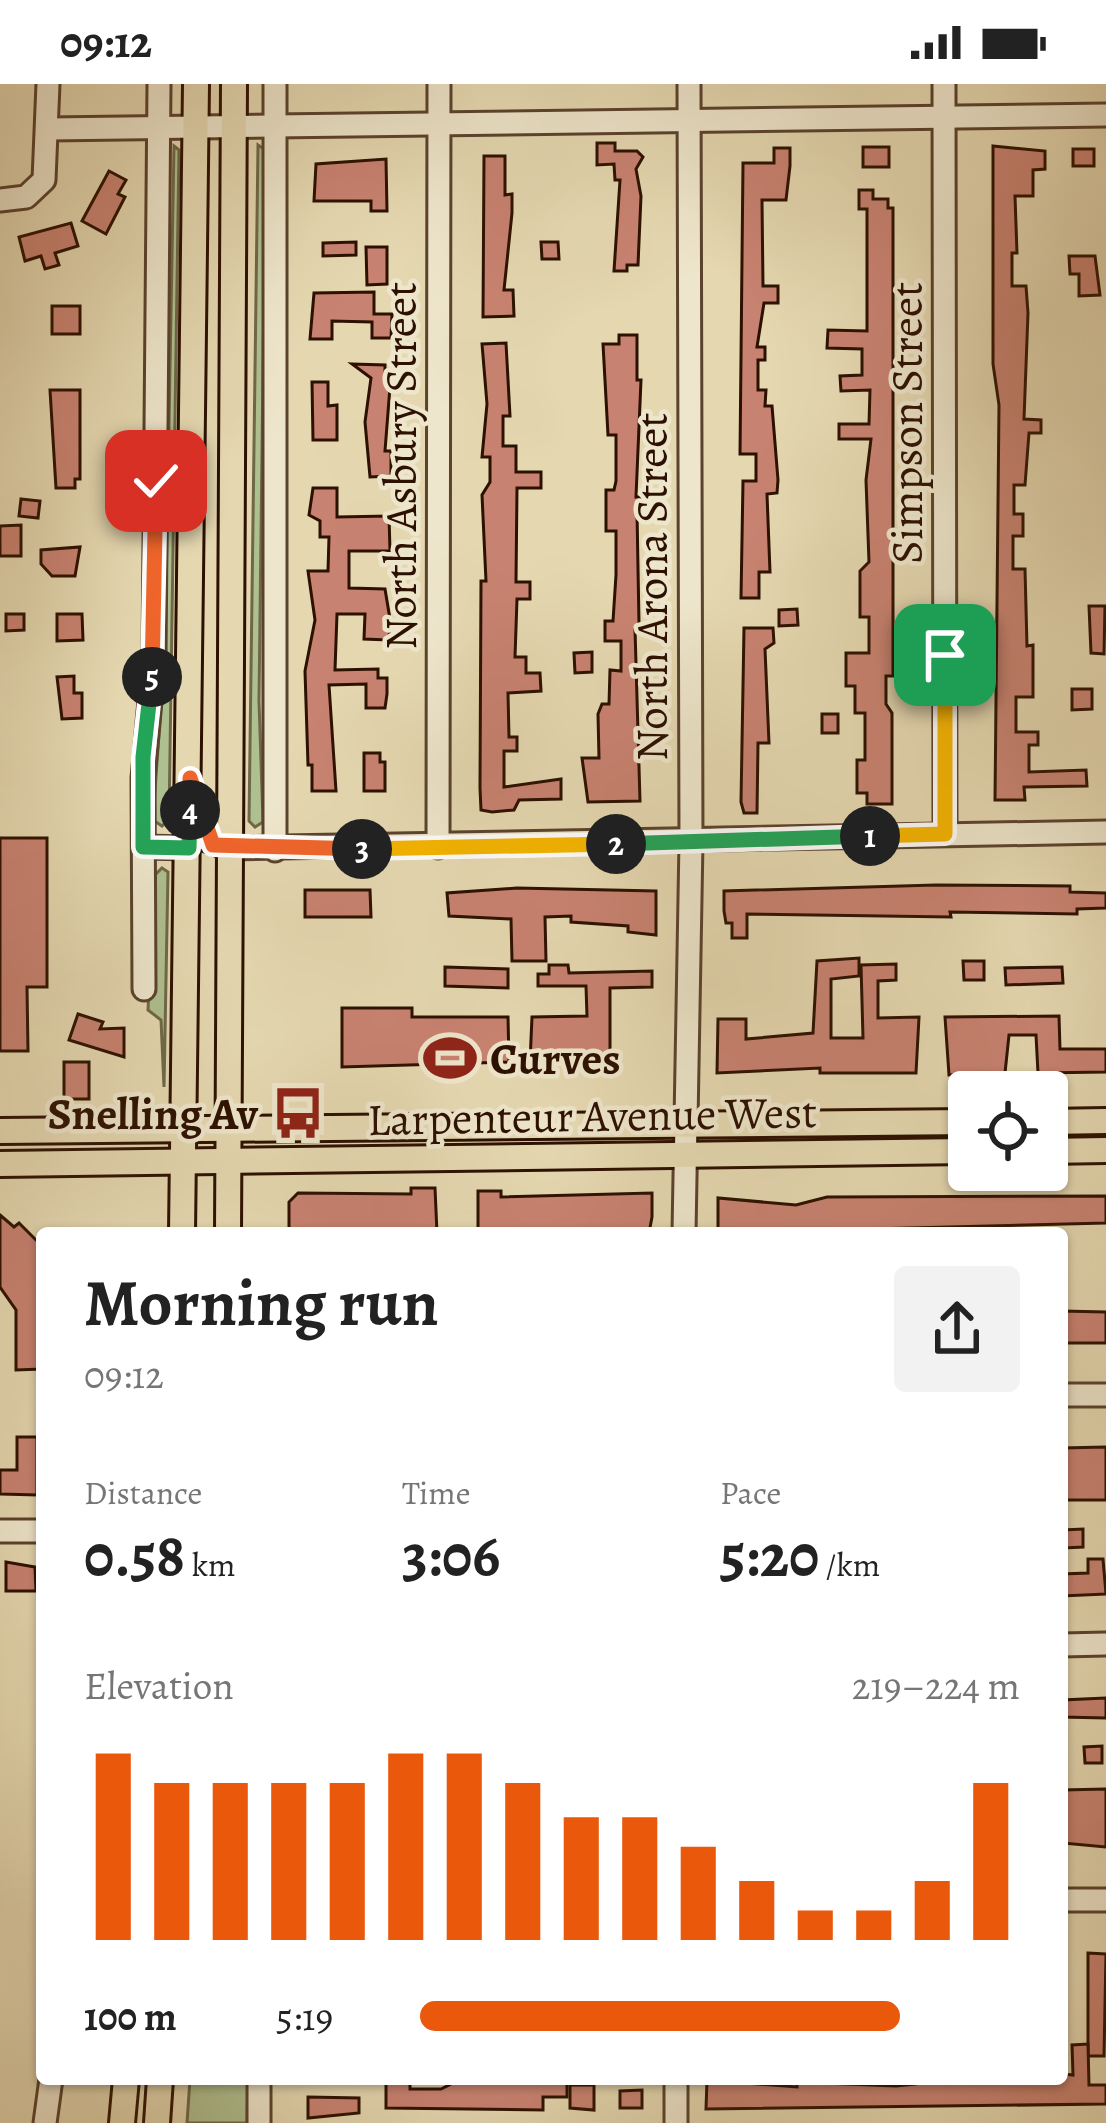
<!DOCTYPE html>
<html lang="en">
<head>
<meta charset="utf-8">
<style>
	:root { --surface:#fff; --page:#f2f2f2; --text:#222; --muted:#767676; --accent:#ea580c }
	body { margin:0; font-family:Alegreya,serif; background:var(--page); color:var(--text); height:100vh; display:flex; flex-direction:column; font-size:45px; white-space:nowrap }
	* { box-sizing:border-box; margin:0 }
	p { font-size:39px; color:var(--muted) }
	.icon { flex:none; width:66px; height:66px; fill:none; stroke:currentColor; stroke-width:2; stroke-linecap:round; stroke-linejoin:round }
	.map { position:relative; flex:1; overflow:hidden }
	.sheet { position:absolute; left:36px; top:1143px; width:1032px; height:858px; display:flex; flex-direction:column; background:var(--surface); border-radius:12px; box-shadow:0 3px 9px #0004 }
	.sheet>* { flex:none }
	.tools { position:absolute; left:948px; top:987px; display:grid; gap:24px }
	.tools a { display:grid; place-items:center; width:120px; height:120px; border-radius:12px; background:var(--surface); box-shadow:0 3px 9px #0004; font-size:60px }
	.pin { position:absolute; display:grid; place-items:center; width:102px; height:102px; color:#fff; margin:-51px; border-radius:24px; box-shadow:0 6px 18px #0006 }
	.km { position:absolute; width:60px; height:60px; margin:-30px; border-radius:50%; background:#222; color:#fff; font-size:33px; line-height:60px; text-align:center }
	.round { display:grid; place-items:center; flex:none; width:126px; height:126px; border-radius:12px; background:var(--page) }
	.overview { display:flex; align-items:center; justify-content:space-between; height:204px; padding:0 48px }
	h1 { font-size:66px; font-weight:700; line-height:90px }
	.stats { display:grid; grid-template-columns:repeat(3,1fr); gap:18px; height:204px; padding:12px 48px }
	.stats div { display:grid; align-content:center }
	.stats b { font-size:60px; font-weight:700 }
	.stats small { font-size:33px; font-weight:400 }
	.stats p { font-size:33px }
	.chart { height:336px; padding:24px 48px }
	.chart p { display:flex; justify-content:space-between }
	.chart svg { width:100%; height:216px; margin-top:12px; stroke:var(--accent); stroke-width:6 }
	ul { padding:0 48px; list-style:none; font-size:39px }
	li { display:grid; grid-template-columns:192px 144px 1fr; align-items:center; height:90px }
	li i { height:30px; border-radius:15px; background:var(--accent) }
	.status { display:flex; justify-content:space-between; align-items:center; height:84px; padding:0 60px; background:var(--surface); direction:ltr }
	.status svg { height:33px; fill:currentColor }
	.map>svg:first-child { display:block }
	.green { fill:#afc090; stroke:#6e6848; stroke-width:3 }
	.building { fill:#c88271; stroke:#2c1000; stroke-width:3 }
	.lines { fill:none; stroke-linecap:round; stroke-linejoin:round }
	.minor-casing { stroke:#5a422c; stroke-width:27 }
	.major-casing { stroke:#2c1000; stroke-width:30 }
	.minor { stroke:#eee6cc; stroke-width:21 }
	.major { stroke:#e5d8b1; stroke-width:24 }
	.split-1-casing { stroke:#fff; stroke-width:24 }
	.split-2-casing { stroke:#fff; stroke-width:24 }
	.split-3-casing { stroke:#fff; stroke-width:24 }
	.split-4-casing { stroke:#fff; stroke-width:24 }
	.split-5-casing { stroke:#fff; stroke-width:24 }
	.split-6-casing { stroke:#fff; stroke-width:24 }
	.split-1 { stroke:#f5b400; stroke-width:15 }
	.split-2 { stroke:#22a559; stroke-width:15 }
	.split-3 { stroke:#f5b400; stroke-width:15 }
	.split-4 { stroke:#f0652b; stroke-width:15 }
	.split-5 { stroke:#22a559; stroke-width:15 }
	.split-6 { stroke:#f0652b; stroke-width:15 }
	.labels { text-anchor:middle; stroke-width:9; stroke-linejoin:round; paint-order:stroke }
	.street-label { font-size:45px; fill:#2c1000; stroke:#eee6cc }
	.poi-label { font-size:45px; font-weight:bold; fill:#2c1000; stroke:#eee6cc; text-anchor:start }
</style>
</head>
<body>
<div class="status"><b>09:12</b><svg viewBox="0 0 49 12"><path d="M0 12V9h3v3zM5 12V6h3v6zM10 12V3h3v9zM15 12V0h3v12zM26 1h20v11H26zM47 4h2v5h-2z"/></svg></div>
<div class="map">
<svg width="1106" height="2039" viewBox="0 0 1106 2039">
	<rect width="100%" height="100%" fill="#e5d8b1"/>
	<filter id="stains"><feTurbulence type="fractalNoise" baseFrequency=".00167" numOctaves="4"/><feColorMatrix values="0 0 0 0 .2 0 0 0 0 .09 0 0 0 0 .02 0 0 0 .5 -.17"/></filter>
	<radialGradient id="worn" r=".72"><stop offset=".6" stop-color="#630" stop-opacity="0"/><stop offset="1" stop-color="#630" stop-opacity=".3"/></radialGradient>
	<!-- green -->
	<g class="green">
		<polygon points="258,61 264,65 265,118 259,617 263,738 255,743 249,737"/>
		<polygon points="174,62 179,66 169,735 162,742 153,736 165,563"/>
		<polygon points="162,784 168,788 164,1003 161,936 148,926 154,792"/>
		<polygon points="190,1995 248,1995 247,2039 187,2039"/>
	</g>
	<!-- building -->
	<g class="building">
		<polygon points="597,59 615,59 615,67 637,67 643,73 636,85 641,112 638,181 627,181 627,187 614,187 620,96 615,96 614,80 597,81"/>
		<polygon points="993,62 1045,67 1045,85 1033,86 1033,112 1015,112 1017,169 1012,169 1012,202 1026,202 1028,229 1024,335 1041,336 1041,349 1029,349 1025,401 1014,401 1014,430 1023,430 1023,452 1013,452 1013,485 1025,485 1027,562 1033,561 1033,613 1016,613 1016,648 1038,648 1038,661 1029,661 1029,688 1086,686 1087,702 1024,703 1025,716 995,716 999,321 993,280"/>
		<rect x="863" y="63" width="26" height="20"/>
		<polygon points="774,64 790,64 790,82 786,116 762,116 763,202 778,202 778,219 764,219 757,263 765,263 765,276 758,276 758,306 766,306 765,322 772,322 778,396 777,409 767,410 770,488 759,488 759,514 741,514 743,397 756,397 756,370 740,370 743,79 774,79"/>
		<rect x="1073" y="65" width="21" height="17"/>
		<polygon points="484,72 505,72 505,111 512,110 512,129 504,206 513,206 514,232 483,233"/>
		<polygon points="386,75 387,127 371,127 371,117 314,117 316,80"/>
		<polygon points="109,87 126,96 118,110 125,113 106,150 82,137"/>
		<polygon points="859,106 873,106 873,115 888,115 888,124 893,124 893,592 886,592 886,620 892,629 892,720 867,720 867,709 857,709 857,676 865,676 865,629 855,629 855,602 846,602 846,569 869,569 869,533 860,533 860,487 869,478 866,396 871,355 839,355 839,340 869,340 870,306 841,307 840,292 862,291 862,265 827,264 828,246 867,247 867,125 859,125"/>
		<polygon points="71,139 78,162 55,169 59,181 45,185 41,172 25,177 19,153"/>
		<polygon points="356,158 356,171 323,172 323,159"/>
		<polygon points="541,158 558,158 559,175 542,175"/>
		<polygon points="366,163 387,163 387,200 367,201"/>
		<polygon points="1069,172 1095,172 1100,211 1079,212 1079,190 1070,190"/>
		<polygon points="374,208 374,230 392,230 391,254 372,254 372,238 332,237 332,255 310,255 314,209"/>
		<rect x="52" y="222" width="28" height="28"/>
		<polygon points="619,251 637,251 637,296 641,296 636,413 642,413 642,428 637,428 639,539 635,545 640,717 588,718 582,674 599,674 598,630 602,620 609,620 610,586 621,587 621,557 605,557 605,537 613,537 616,491 616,447 606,447 606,406 614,406 616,397 616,351 608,351 603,260 619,260"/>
		<polygon points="506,259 510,332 503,332 503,362 516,362 516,388 541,388 541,404 517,404 516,498 530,498 530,515 517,515 515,573 526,573 526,589 540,589 541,607 508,609 509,653 517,653 517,667 504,667 504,703 561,695 561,715 519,716 514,726 492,728 481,726 480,704 481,497 486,497 482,411 490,398 490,373 482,373 487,320 482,260"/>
		<polygon points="352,280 385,281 385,290 391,290 385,367 391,367 391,392 370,393 365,338 371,294"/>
		<polygon points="312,298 328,298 328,322 337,321 337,356 313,356"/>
		<polygon points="50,306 80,306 80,395 75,395 75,404 56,404"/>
		<polygon points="313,404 337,404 337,433 389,432 390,467 349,467 349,504 385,505 391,541 388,556 364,555 365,530 337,530 335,586 378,585 378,594 387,594 387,610 385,624 366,624 366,600 329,601 336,707 312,707 312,681 308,681 305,587 315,536 308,487 328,487 329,453 320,453 320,437 309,431"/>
		<polygon points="21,415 40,417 38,434 19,432"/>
		<polygon points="21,441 21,472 0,472 0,442"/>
		<polygon points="80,463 75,492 52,492 41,480 41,466"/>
		<polygon points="1089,522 1105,522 1104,570 1091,569"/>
		<polygon points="797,525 798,541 779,542 779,526"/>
		<polygon points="6,530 24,530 24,546 6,547"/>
		<polygon points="57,530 82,530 83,556 57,557"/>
		<polygon points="744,544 773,544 774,559 765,565 769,659 758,659 757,729 744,729 741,718"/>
		<polygon points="592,568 592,588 575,589 574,569"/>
		<polygon points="74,592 74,609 82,609 82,634 62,635 57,593"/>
		<polygon points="1072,605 1092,605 1092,625 1072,626"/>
		<rect x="822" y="630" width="16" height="19"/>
		<polygon points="364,669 380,669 380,678 385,678 385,707 364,707"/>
		<polygon points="0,754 47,754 47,903 27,903 28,967 0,967"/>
		<polygon points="936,801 1070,802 1070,808 1106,809 1106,824 1077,825 1077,830 950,828 951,833 747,830 747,854 732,854 732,839 726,839 724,827 724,807"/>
		<polygon points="517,804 656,807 656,851 628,848 628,842 571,838 571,832 545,833 546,877 512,877 511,835 449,832 447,809"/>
		<polygon points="305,806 370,806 371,833 305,833"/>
		<polygon points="859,874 859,892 831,895 831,954 863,954 861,881 896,880 896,896 878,897 878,934 919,933 916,989 820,989 820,984 717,989 718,935 746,935 746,955 813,949 817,877"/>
		<polygon points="963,877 984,877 984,896 964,896"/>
		<polygon points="549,881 568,881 569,889 652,887 652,903 610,904 610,972 605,978 530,978 532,933 587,932 586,902 538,902 538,890 549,890"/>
		<polygon points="445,883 508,885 508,904 445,902"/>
		<polygon points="1062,883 1063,899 1006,901 1005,884"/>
		<polygon points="342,924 412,924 412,933 508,933 509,978 342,983"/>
		<polygon points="78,930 103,938 100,945 124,944 124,973 69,956"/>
		<polygon points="1059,932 1060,965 1106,965 1106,988 1038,989 1036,951 1009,951 1005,989 949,991 945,933"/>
		<rect x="64" y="978" width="25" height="37"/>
		<polygon points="411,1104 435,1104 437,1149 289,1149 289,1118 298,1109 411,1110"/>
		<polygon points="478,1107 501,1107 501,1113 652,1109 652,1133 649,1149 478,1149"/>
		<polygon points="1106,1112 1106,1139 718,1149 718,1114 796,1121 827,1113"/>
		<polygon points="0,1131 14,1143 19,1139 42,1162 42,1285 16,1286 16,1226 0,1203"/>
		<polygon points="1062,1227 1106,1228 1106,1259 1062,1259"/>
		<polygon points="17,1353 37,1353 37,1411 0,1410 0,1386 17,1386"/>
		<polygon points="1106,1363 1106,1416 1062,1416 1062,1364"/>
		<polygon points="1083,1445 1083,1463 1064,1464 1063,1446"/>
		<polygon points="1088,1475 1103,1475 1106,1510 1062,1512 1062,1490 1088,1489"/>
		<polygon points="6,1478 35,1483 36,1507 6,1507"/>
		<polygon points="1106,1614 1106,1634 1062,1633 1062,1616"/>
		<polygon points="1102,1662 1102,1679 1085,1679 1084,1663"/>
		<polygon points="1106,1705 1106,1763 1062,1759 1062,1706"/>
		<polygon points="1088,1869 1106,1870 1104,1972 1088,1972"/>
		<polygon points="1088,1960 1089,2001 1106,2001 1106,2020 706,2025 707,1996 797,2003 797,1998 896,2002 916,2000 916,1995 1062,1995 1062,1990 1073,1991 1072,1961"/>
		<polygon points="386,1995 410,1995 410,2005 441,2005 457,1997 567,1996 567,2013 543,2013 543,2026 386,2024"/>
		<polygon points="570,2001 594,2001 594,2026 570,2024"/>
		<polygon points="642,2006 642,2024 620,2024 620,2007"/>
		<polygon points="308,2013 359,2014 359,2029 308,2034"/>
	</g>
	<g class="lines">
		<!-- minor casing -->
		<g class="minor-casing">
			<g id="minor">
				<polyline points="275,0 275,766"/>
				<polyline points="944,0 945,750"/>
				<polyline points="49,45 1106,31"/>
				<polyline points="0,116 26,113 44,96 48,0"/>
				<polyline points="144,763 189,764"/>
				<polyline points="438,763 439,0"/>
				<polyline points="231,764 1106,748"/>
				<polyline points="144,905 143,694 154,573 159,0"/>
				<polyline points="684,1149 691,758 689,0"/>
				<polyline points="1062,1311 1106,1311"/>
				<polyline points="0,1447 42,1447"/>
				<polyline points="1062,1561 1106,1560"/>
				<polyline points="1062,1816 1106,1816"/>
				<polyline points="259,1995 259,2039"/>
				<polyline points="676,1995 676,2039"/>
				<polyline points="45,2039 51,1995"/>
			</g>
		</g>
		<!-- major casing -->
		<g class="major-casing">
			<g id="major">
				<polyline points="199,718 208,755 231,764"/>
				<polyline points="1047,1038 1106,1037"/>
				<polyline points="0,1047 969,1038"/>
				<polyline points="1047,1067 1106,1066"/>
				<polyline points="0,1080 969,1067"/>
				<polyline points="182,1149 196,0"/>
				<polyline points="228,1149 234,0"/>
				<polyline points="122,2039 126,1995"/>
				<polyline points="157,2039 160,1995"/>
			</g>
		</g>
		<!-- minor -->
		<use href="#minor" class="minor"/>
		<!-- major -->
		<use href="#major" class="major"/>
	</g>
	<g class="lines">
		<!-- split-1 casing -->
		<g class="split-1-casing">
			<polyline id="split-1" points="870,752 945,750 945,571"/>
		</g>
		<!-- split-2 casing -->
		<g class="split-2-casing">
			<polyline id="split-2" points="616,760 870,752"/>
		</g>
		<!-- split-3 casing -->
		<g class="split-3-casing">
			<polyline id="split-3" points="362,765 616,760"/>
		</g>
		<!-- split-4 casing -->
		<g class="split-4-casing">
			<polyline id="split-4" points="190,726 190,694 213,761 362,765"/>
		</g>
		<!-- split-5 casing -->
		<g class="split-5-casing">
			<polyline id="split-5" points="152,593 143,673 143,763 189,764 190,726"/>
		</g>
		<!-- split-6 casing -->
		<g class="split-6-casing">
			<polyline id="split-6" points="152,593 156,397"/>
		</g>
		<!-- split-1 -->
		<use href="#split-1" class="split-1"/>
		<!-- split-2 -->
		<use href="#split-2" class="split-2"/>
		<!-- split-3 -->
		<use href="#split-3" class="split-3"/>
		<!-- split-4 -->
		<use href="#split-4" class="split-4"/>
		<!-- split-5 -->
		<use href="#split-5" class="split-5"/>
		<!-- split-6 -->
		<use href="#split-6" class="split-6"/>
	</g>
	<!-- icons -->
	<defs>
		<g id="stadium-bare" transform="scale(4.14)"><path d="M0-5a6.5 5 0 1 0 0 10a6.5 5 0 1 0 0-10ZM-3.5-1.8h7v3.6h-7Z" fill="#8f2418" stroke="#eee6cc" stroke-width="2.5" paint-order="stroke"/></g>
		<g id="bus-bare" transform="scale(4.14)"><path d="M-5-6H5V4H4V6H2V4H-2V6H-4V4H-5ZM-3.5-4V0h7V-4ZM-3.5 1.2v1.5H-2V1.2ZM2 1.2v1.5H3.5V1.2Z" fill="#8f2418" stroke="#eee6cc" stroke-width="2.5" paint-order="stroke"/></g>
	</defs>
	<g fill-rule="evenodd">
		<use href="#stadium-bare" x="450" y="974"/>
		<use href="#bus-bare" x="298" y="1029"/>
	</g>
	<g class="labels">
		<!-- street labels -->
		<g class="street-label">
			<text transform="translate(906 339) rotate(-90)" y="16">Simpson Street</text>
			<text transform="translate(400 382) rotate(-90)" y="16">North Asbury Street</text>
			<text transform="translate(651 503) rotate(-90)" y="16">North Arona Street</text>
			<text transform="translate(592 1031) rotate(-1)" y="16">Larpenteur Avenue West</text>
		</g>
		<!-- poi labels -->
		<g class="poi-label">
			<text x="490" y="990">Curves</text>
			<text x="258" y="1045" text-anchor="end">Snelling Av</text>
		</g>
	</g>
	<rect width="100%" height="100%" filter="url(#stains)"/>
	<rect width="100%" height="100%" fill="url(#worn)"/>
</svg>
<div class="tools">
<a><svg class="icon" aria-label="locate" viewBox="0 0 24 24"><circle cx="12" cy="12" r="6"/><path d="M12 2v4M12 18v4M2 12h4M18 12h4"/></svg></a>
</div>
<div class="pin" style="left:945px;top:571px;background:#1e9e55"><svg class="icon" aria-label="arrive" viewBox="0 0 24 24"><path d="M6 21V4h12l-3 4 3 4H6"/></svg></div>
<div class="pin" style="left:156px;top:397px;background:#d93025"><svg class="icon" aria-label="check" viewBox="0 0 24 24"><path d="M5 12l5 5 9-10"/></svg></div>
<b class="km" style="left:870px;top:752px">1</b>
<b class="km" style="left:616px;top:760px">2</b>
<b class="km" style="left:362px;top:765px">3</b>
<b class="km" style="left:190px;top:726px">4</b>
<b class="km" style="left:152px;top:593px">5</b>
<section class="sheet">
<div class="overview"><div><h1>Morning run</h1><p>09:12</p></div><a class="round"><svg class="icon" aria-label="share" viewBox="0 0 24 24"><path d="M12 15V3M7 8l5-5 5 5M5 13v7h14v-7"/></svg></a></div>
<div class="stats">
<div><p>Distance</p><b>0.58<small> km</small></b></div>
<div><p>Time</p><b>3:06</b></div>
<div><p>Pace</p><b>5:20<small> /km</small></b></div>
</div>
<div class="chart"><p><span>Elevation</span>219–224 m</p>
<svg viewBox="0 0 160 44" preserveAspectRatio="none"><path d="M5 44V6M15 44V12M25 44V12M35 44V12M45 44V12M55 44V6M65 44V6M75 44V12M85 44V19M95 44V19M105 44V25M115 44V32M125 44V38M135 44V38M145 44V32M155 44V12"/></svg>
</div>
<ul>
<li><b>100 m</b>5:19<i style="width:80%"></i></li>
</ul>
</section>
</div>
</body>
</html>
